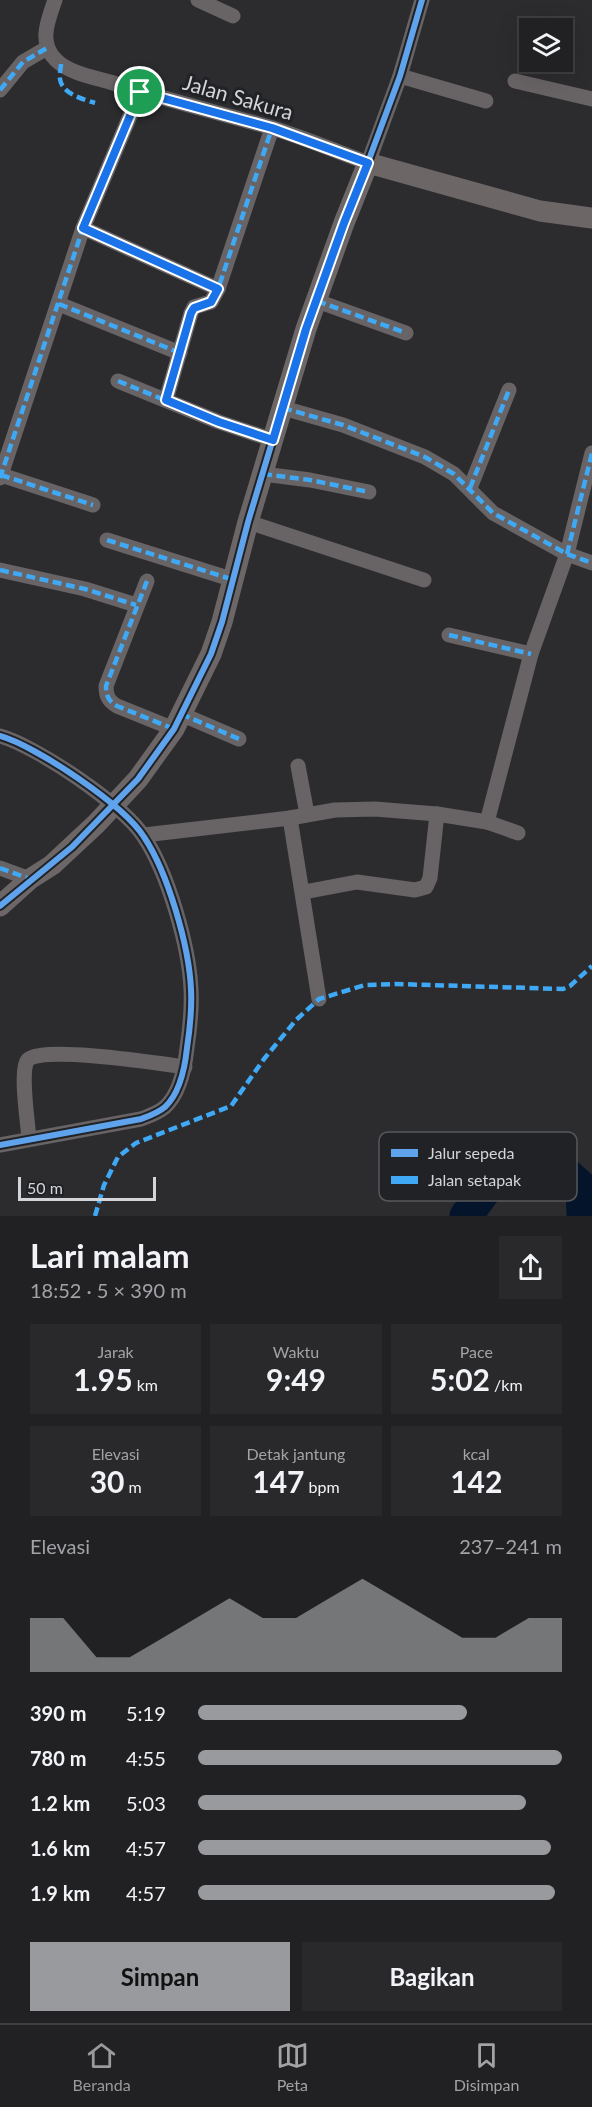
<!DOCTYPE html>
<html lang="id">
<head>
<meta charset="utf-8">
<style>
	:root { --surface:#212123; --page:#29292b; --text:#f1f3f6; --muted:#a2a3a6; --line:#3e3e41; --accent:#999a9d }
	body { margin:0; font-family:Lato,sans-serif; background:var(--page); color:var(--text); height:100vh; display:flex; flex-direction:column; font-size:22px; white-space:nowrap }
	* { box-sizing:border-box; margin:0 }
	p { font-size:20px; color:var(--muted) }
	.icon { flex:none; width:33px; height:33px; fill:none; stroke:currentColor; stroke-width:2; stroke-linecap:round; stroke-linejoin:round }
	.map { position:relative; height:1216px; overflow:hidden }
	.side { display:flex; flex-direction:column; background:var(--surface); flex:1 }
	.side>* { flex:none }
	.buttons { position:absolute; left:519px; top:18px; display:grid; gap:12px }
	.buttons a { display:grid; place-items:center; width:54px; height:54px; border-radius:0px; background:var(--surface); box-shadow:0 6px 24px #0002,0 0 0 2px var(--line); font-size:30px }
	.scale { position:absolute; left:18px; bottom:15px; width:138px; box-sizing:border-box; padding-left:6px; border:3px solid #d4d5d8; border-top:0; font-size:16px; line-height:21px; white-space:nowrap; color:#d4d5d8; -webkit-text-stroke:4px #212226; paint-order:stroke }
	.pin { position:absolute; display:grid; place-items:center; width:51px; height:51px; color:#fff; margin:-26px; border:3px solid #fff; border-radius:50%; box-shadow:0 2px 6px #0007 }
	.round { display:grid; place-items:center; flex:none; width:63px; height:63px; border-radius:0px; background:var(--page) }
	.overview { display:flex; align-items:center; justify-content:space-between; height:102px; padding:0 30px }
	h1 { font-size:33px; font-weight:700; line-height:45px }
	.stats { display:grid; grid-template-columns:repeat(3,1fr); gap:9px; height:102px; padding:6px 30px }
	.stats div { display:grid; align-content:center; border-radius:0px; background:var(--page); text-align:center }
	.stats b { font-size:30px; font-weight:700 }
	.stats small { font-size:16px; font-weight:400 }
	.stats p { font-size:16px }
	.chart { height:168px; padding:12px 30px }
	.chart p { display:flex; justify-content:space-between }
	.chart svg { width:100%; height:108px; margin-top:6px; fill:var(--accent); opacity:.7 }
	.button { display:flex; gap:12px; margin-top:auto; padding:12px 30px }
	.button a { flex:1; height:69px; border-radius:0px; background:var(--accent); color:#111; font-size:24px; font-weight:700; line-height:69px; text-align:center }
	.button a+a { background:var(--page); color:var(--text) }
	ul { padding:0 30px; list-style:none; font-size:20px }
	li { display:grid; grid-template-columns:96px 72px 1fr; align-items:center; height:45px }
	li i { height:15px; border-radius:8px; background:var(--accent) }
	.tab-bar { display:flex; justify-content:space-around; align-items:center; height:84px; border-top:2px solid var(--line); background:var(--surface); font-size:16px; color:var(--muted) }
	.tab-bar a { display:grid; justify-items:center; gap:3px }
	.tab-bar .active { color:var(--accent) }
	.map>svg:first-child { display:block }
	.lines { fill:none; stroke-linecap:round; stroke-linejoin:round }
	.river { stroke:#04152b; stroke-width:33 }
	.street { stroke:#686364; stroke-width:15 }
	.secondary { stroke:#6c6666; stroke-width:21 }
	.quiet { stroke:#3fa9f5; stroke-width:4.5; stroke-dasharray:9 4.5; stroke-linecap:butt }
	.cycleway-casing { stroke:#212226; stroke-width:10 }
	.cycleway { stroke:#60a3ed; stroke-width:6 }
	.route-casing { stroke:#fff; stroke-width:12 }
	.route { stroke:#1a73e8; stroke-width:8 }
	.labels { text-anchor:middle; stroke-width:6; stroke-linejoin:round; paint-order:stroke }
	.street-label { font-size:21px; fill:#d4d5d8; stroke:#212226 }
	.key { fill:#212226; stroke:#57585b; stroke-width:1.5 }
	.key-label { font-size:16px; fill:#d4d5d8 }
</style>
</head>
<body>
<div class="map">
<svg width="592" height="1216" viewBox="0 0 592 1216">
	<rect width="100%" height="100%" fill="#2c2c2f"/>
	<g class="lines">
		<!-- river -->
		<polyline class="river" points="466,1216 506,1162 533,1159 562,1170 582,1188 583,1216"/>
		<!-- street -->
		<g class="street">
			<path d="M55 0C48 20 38 43 56 60 69 73 92 77 110 82 163 99 216 112 269 127 303 137 335 151 368 163L400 76 422 0"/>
			<polyline points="198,0 233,16"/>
			<polyline points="400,76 486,101"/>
			<polyline points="515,81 592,99"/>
			<polyline points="0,90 23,62 47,48"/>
			<polyline points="83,228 218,289"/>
			<polyline points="317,301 406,333"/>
			<polyline points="59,304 180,353"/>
			<polyline points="118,381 219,422 273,440"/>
			<polyline points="166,400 191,313 194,307 211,302 218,289 272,128"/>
			<polyline points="283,408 343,425 425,457 454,474 493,513 567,554 592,563"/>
			<polyline points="263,474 310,480 369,492"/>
			<polyline points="1,475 93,505"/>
			<polyline points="0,478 83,228 140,92"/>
			<polyline points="470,488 509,390"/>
			<polyline points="248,522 424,580"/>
			<polyline points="107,540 234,580"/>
			<polyline points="0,570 85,589 136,605"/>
			<path d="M147 581 106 686C106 695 108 701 117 706L174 729"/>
			<polyline points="449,635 531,654"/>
			<polyline points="181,714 239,739"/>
			<path d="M0 736C36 746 124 805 144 837 168 873 189 946 191 989 192 1008 190 1028 187 1048 185 1067 180 1093 165 1107 158 1113 149 1116 141 1119L0 1145"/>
			<polyline points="298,766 307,814"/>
			<polyline points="290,818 319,999"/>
			<polyline points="487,822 531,654 567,554 592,453"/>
			<polyline points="144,835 290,818 335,810 375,809 437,814 487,822 518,833"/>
			<polyline points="0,868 30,879"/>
			<polyline points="304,892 357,882 415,890 426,887 430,878 437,814"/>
			<path d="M29 1139C28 1123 20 1074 27 1061 36 1044 163 1064 185 1067"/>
		</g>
		<!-- secondary -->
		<polyline class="secondary" points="0,906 30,879 52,865 96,824 138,779 174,729 211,654 222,622 248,522 306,329 344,223 368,163 540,211 592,218"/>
		<!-- quiet -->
		<g class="quiet">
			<path d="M61 64C61 68 59 75 60 79 62 94 83 99 95 103"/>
			<polyline points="0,90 23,62 47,48"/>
			<polyline points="83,228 218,289"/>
			<polyline points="317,301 406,333"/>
			<polyline points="59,304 180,353"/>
			<polyline points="118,381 219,422 273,440"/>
			<polyline points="166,400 191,313 194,307 211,302 218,289 272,128"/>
			<polyline points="283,408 343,425 425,457 454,474 493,513 567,554 592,563"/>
			<polyline points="263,474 310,480 369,492"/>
			<polyline points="1,475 93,505"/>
			<polyline points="0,478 83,228 140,92"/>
			<polyline points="470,488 509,390"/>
			<polyline points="107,540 234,580"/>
			<polyline points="567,554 592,453"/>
			<polyline points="0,570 85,589 136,605"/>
			<path d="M147 581 106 686C106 695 108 701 117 706L174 729"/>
			<polyline points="449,635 531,654"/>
			<polyline points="181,714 239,739"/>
			<polyline points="0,868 30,879"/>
			<polyline points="95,1216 104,1185 118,1157 136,1143 231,1106 264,1059 296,1020 319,999 365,985 396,984 563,989 570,986 592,966"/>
		</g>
		<!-- cycleway casing -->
		<g class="cycleway-casing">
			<g id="cycleway">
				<path d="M0 736C36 746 124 805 144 837 168 873 189 946 191 989 192 1008 190 1028 187 1048 185 1067 180 1093 165 1107 158 1113 149 1116 141 1119L0 1145"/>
				<polyline points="0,906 72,847 138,779 174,729 211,654 222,622 248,522 306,329 400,76 422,0"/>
			</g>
		</g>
		<!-- cycleway -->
		<use href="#cycleway" class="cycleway"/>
	</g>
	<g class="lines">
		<!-- route casing -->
		<g class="route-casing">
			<polygon id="route" points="140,92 272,128 368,163 344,223 306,329 273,440 219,422 166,400 191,313 194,308 211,302 218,289 83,228"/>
		</g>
		<!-- route -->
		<use href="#route" class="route"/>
	</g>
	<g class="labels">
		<!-- street labels -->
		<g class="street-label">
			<text transform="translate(238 98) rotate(16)" y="7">Jalan Sakura</text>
		</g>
	</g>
	<!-- legend -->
	<rect x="379" y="1132" width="198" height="69" rx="9" class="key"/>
	<rect x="391" y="1149" width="27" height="8" fill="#60a3ed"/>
	<rect x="391" y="1176" width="27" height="8" fill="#3fa9f5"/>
	<g class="key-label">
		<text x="428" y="1159">Jalur sepeda</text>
		<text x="428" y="1186">Jalan setapak</text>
	</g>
</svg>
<div class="buttons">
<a><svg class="icon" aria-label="layers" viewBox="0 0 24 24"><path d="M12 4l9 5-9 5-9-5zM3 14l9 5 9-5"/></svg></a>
</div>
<div class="scale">50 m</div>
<div class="pin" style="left:140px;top:92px;background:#1e9e55"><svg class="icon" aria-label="arrive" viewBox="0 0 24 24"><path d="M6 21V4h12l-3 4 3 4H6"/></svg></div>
</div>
<section class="side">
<div class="overview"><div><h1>Lari malam</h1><p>18:52 · 5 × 390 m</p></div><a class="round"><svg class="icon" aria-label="share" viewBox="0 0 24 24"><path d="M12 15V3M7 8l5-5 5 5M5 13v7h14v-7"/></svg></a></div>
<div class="stats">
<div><p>Jarak</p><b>1.95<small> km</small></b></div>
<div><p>Waktu</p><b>9:49</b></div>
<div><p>Pace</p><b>5:02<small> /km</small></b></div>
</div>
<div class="stats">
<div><p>Elevasi</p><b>30<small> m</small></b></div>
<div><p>Detak jantung</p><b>147<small> bpm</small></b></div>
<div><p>kcal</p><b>142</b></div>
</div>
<div class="chart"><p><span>Elevasi</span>237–241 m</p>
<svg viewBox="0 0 160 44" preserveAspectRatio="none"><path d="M0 44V22L10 22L20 38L30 38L40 30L50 22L60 14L70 22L80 22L90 14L100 6L110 14L120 22L130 30L140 30L150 22L160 22V44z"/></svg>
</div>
<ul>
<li><b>390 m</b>5:19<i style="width:74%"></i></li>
<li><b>780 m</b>4:55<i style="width:100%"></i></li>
<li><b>1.2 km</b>5:03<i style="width:90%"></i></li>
<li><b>1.6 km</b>4:57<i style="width:97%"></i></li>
<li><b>1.9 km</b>4:57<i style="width:98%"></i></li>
</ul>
<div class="button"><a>Simpan</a><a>Bagikan</a></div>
</section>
<nav class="tab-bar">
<a class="active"><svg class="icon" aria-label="home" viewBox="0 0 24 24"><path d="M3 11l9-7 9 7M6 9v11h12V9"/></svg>Beranda</a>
<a><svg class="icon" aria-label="map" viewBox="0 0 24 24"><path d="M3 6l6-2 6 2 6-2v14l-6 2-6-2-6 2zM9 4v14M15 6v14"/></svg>Peta</a>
<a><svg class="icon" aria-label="saved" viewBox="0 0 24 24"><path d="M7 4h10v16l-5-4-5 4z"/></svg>Disimpan</a>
</nav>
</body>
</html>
